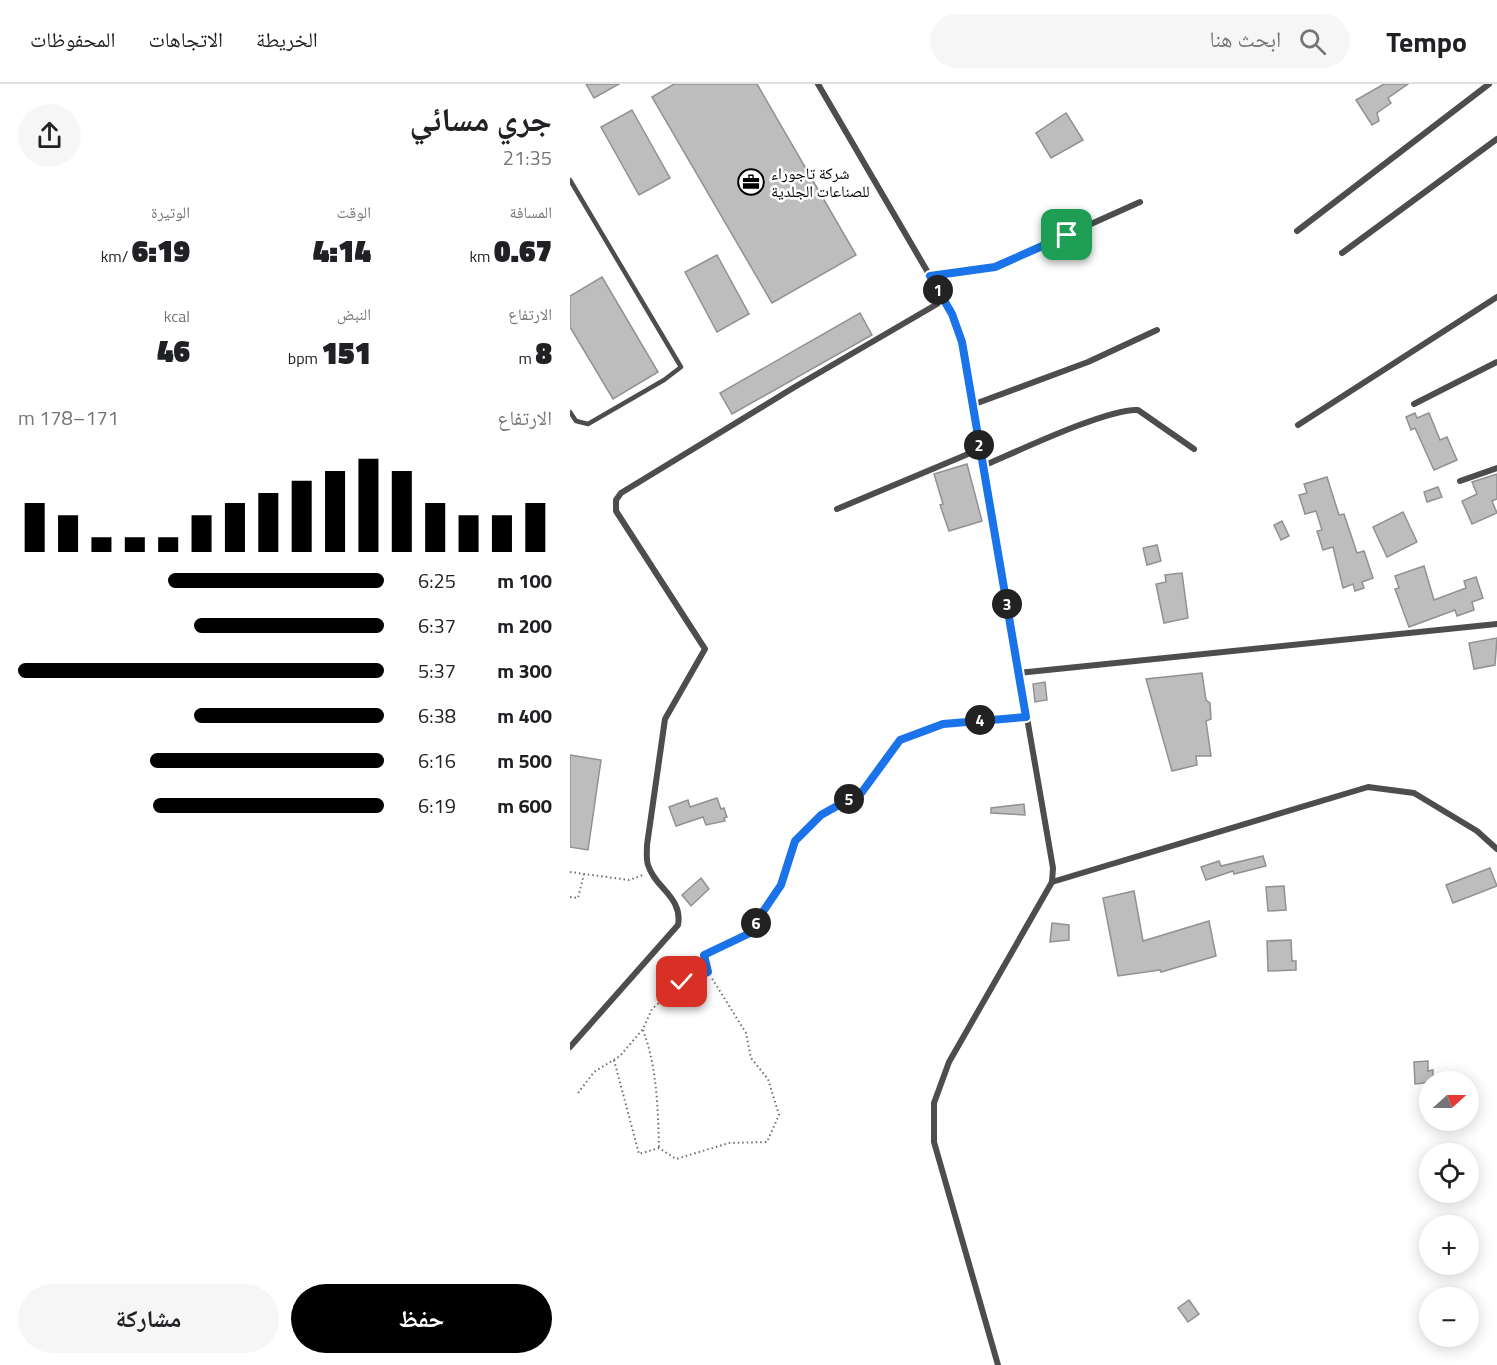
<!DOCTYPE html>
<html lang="ar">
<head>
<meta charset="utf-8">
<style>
	:root { --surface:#fff; --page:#f6f6f6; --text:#202124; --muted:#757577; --line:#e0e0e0; --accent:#000 }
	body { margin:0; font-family:"Titillium Web","Noto Naskh Arabic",sans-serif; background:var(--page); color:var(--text); direction:rtl; height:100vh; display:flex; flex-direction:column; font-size:22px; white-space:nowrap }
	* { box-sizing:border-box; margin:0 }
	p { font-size:20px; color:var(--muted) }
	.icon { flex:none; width:33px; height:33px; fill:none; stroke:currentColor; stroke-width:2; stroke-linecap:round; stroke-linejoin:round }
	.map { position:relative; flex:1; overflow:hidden; direction:ltr }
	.panel { display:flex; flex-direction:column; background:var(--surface); width:570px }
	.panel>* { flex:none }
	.needle { width:39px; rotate:69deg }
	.tools { position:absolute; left:849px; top:987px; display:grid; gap:12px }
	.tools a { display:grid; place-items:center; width:60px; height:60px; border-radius:50%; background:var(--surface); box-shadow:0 3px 15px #0003; font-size:30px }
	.pin { position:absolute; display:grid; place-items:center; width:51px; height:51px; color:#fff; margin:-26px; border-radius:12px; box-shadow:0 3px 9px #0006 }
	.km { position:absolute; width:30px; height:30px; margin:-15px; border-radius:50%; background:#222; color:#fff; font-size:16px; line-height:30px; text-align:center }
	.round { display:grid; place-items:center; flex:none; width:63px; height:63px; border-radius:32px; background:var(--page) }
	.headline { display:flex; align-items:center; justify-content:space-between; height:102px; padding:0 18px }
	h1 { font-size:33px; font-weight:800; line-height:45px }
	.metrics { display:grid; grid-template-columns:repeat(3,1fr); gap:9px; height:102px; padding:6px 18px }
	.metrics div { display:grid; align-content:center }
	.metrics b { font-size:30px; font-weight:800 }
	.metrics small { font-size:16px; font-weight:400 }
	.metrics p { font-size:16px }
	.chart { height:168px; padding:12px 18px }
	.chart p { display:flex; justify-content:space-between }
	.chart svg { width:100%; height:108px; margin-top:6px; stroke:var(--accent); stroke-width:6 }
	.button { display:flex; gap:12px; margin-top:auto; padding:12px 18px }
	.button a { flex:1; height:69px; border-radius:36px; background:var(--accent); color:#fff; font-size:24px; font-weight:800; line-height:69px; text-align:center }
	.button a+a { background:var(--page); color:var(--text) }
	ul { padding:0 18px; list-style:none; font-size:20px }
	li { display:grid; grid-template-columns:96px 72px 1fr; align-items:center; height:45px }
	li i { height:15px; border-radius:8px; background:var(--accent) }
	header { display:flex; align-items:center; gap:36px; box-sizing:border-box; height:84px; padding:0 30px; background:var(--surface); border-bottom:2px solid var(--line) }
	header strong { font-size:28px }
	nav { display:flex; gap:33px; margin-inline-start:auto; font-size:21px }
	.search { width:420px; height:54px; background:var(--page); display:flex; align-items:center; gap:15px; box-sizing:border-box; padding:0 21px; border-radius:33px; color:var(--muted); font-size:22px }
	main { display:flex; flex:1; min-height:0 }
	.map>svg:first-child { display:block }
	.building { fill:#bdbdbd; stroke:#919191; stroke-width:1.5 }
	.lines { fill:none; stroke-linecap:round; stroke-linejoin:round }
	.path { stroke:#6f6f6f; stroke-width:2; stroke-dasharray:1.5 3; stroke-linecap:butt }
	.lane { stroke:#4d4d4d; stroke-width:4.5 }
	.street { stroke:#4d4d4d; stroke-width:6 }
	.route-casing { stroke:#fff; stroke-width:12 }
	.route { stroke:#1a73e8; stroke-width:8 }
	.labels { text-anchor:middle; stroke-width:5; stroke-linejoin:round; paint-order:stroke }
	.poi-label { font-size:16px; fill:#000; stroke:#fff; text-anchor:start }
</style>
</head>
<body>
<header>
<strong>Tempo</strong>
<div class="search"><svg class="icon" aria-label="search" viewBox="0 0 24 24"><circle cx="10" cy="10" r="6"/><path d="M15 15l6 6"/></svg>ابحث هنا</div>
<nav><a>الخريطة</a><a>الاتجاهات</a><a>المحفوظات</a></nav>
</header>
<main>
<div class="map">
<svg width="927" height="1281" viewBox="0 0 927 1281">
	<rect width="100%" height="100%" fill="#fff"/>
	<!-- building -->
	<g class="building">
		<polygon points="16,0 49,0 24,14"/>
		<polygon points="104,0 187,0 286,171 202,219 82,13"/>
		<polygon points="814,0 838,0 818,14 821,19 807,29 809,37 802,41 786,16"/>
		<polygon points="62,26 100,94 69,111 31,43"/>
		<polygon points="496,29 513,56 481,74 466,49"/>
		<polygon points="147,171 179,230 147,248 115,188"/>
		<polygon points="32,193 88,288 43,315 0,243 0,212"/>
		<polygon points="290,229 302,251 162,330 150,309"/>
		<polygon points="845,329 847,334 859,329 870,356 877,353 887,376 864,386 845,344 841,346 836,333"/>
		<polygon points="397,380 412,437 379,447 370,421 373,420 364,390"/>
		<polygon points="927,390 927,415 922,417 927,429 902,440 892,417 907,410 902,398"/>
		<polygon points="757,393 769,431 774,430 787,469 794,467 803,494 792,498 794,504 785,507 783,500 773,504 763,463 753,466 747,447 752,446 746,427 735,430 729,411 737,409 734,400"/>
		<polygon points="868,403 872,413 857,418 854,408"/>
		<polygon points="833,428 847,458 817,473 803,443"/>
		<polygon points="712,437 719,452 711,456 704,441"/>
		<polygon points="587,461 591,477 577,481 573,464"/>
		<polygon points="854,482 864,516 896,504 894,497 906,493 913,514 902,518 904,526 887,532 885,526 839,543 825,505 829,504 825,492"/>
		<polygon points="612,489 618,534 594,539 586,500 596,498 595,491"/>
		<polygon points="927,554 925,581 904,585 899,559"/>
		<polygon points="632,589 636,616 640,619 641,635 636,637 641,672 626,672 627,681 602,687 576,595"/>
		<polygon points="475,598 477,616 465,618 463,600"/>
		<polygon points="0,671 31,676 18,766 0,763"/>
		<polygon points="147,714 151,725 154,724 157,733 154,734 155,737 136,741 133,733 106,742 99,723 118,716 120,723"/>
		<polygon points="454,720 455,731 421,729 421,724"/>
		<polygon points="693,772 696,782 664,790 663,787 636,796 631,783 649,777 651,782"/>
		<polygon points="920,784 927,802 883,819 876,801"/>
		<polygon points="131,794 139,805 121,822 112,811"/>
		<polygon points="714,802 716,826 698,827 696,803"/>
		<polygon points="564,807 573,857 639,837 646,872 591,888 590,886 548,892 533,814"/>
		<polygon points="482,839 499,841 499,856 480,858"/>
		<polygon points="721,856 722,877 726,877 726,886 698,887 697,857"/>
		<polygon points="858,977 858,987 863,986 863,998 845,1000 844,978"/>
		<polygon points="619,1216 629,1230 618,1238 608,1224"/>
	</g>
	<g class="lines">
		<!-- path -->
		<g class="path">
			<polyline points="0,788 59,796 73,791"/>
			<polyline points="0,813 8,814 14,790"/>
			<path d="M73 946C87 983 88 1025 89 1064"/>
			<polyline points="44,976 69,1070 89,1064 106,1075 159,1059 197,1058 209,1031 198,995 181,974 176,949 138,888 134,871 178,850 211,801 225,757 251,731 292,708 330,656 373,640 450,633"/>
			<polyline points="8,1009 24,988 50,972 73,945 82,925 113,898 138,888"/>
		</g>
		<!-- lane -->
		<polyline class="lane" points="0,96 111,283 94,296 18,340 6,337 0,328"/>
		<!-- street -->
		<g class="street">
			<polyline points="248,0 374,216 392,258 483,784 482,798 379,978 364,1019 364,1058 428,1281"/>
			<polyline points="727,147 919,0"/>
			<polyline points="772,169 927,55"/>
			<polyline points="360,192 425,183 570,118"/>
			<polyline points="844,320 927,278"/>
			<polyline points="402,321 518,278 587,246"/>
			<polyline points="728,341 927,213"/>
			<path d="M413 382C446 368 538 324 568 326L624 365"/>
			<polyline points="890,397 927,384"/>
			<polyline points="267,425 410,365"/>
			<polyline points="448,589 927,540"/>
			<polyline points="482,798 798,703 844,709 907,747 927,765"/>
			<path d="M0 963 108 841C113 813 85 804 78 781 76 775 77 767 77 761L95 635 135 565 46 427V416L51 409 223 304 374 216"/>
		</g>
	</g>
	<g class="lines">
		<!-- route casing -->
		<g class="route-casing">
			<polyline id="route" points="112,898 138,888 134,871 178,850 211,801 225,757 251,731 292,708 330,656 373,640 456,633 392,258 382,230 360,192 425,183 497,151"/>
		</g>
		<!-- route -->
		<use href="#route" class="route"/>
	</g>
	<!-- icons -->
	<defs>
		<g id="office-ring" transform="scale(1.35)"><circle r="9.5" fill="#fff" stroke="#000" stroke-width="1.5"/><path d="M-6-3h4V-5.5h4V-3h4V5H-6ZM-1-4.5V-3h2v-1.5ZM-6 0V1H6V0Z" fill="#000"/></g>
	</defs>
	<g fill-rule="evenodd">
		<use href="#office-ring" x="181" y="98"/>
	</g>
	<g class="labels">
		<!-- poi labels -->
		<g class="poi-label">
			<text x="201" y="95">شركة تاجوراء<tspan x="201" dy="18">للصناعات الجلدية</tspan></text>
		</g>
	</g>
</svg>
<div class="tools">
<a><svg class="needle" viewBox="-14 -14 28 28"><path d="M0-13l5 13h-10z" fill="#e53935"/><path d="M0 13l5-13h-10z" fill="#757577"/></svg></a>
<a><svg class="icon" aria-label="locate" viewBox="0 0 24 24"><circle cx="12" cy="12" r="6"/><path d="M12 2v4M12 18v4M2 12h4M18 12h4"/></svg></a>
<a>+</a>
<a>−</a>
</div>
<div class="pin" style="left:497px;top:151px;background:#1e9e55"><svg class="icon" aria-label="arrive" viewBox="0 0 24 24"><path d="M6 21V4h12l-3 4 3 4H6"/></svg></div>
<div class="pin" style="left:112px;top:898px;background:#d93025"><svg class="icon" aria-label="check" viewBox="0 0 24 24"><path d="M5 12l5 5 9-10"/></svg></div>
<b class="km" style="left:368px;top:206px">1</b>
<b class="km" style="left:409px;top:361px">2</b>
<b class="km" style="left:437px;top:520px">3</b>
<b class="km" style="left:410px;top:636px">4</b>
<b class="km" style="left:279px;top:715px">5</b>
<b class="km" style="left:186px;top:839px">6</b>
</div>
<section class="panel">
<div class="headline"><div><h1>جري مسائي</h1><p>21:35</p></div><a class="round"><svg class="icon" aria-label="share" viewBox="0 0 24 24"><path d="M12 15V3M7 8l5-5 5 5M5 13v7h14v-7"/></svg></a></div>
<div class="metrics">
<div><p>المسافة</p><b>0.67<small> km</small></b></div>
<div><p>الوقت</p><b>4:14</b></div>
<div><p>الوتيرة</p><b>6:19<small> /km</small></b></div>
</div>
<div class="metrics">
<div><p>الارتفاع</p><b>8<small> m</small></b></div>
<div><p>النبض</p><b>151<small> bpm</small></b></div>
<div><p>kcal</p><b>46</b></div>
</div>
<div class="chart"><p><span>الارتفاع</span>171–178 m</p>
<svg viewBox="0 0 160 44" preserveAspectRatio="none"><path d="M5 44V24M15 44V29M25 44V38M35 44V38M45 44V38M55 44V29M65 44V24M75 44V20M85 44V15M95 44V11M105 44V6M115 44V11M125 44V24M135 44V29M145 44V29M155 44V24"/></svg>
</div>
<ul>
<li><b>100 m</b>6:25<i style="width:59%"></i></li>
<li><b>200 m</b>6:37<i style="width:52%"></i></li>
<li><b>300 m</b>5:37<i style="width:100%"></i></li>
<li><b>400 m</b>6:38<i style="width:52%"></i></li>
<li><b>500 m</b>6:16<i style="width:64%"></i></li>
<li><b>600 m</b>6:19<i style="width:63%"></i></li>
</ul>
<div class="button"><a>حفظ</a><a>مشاركة</a></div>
</section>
</main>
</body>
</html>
